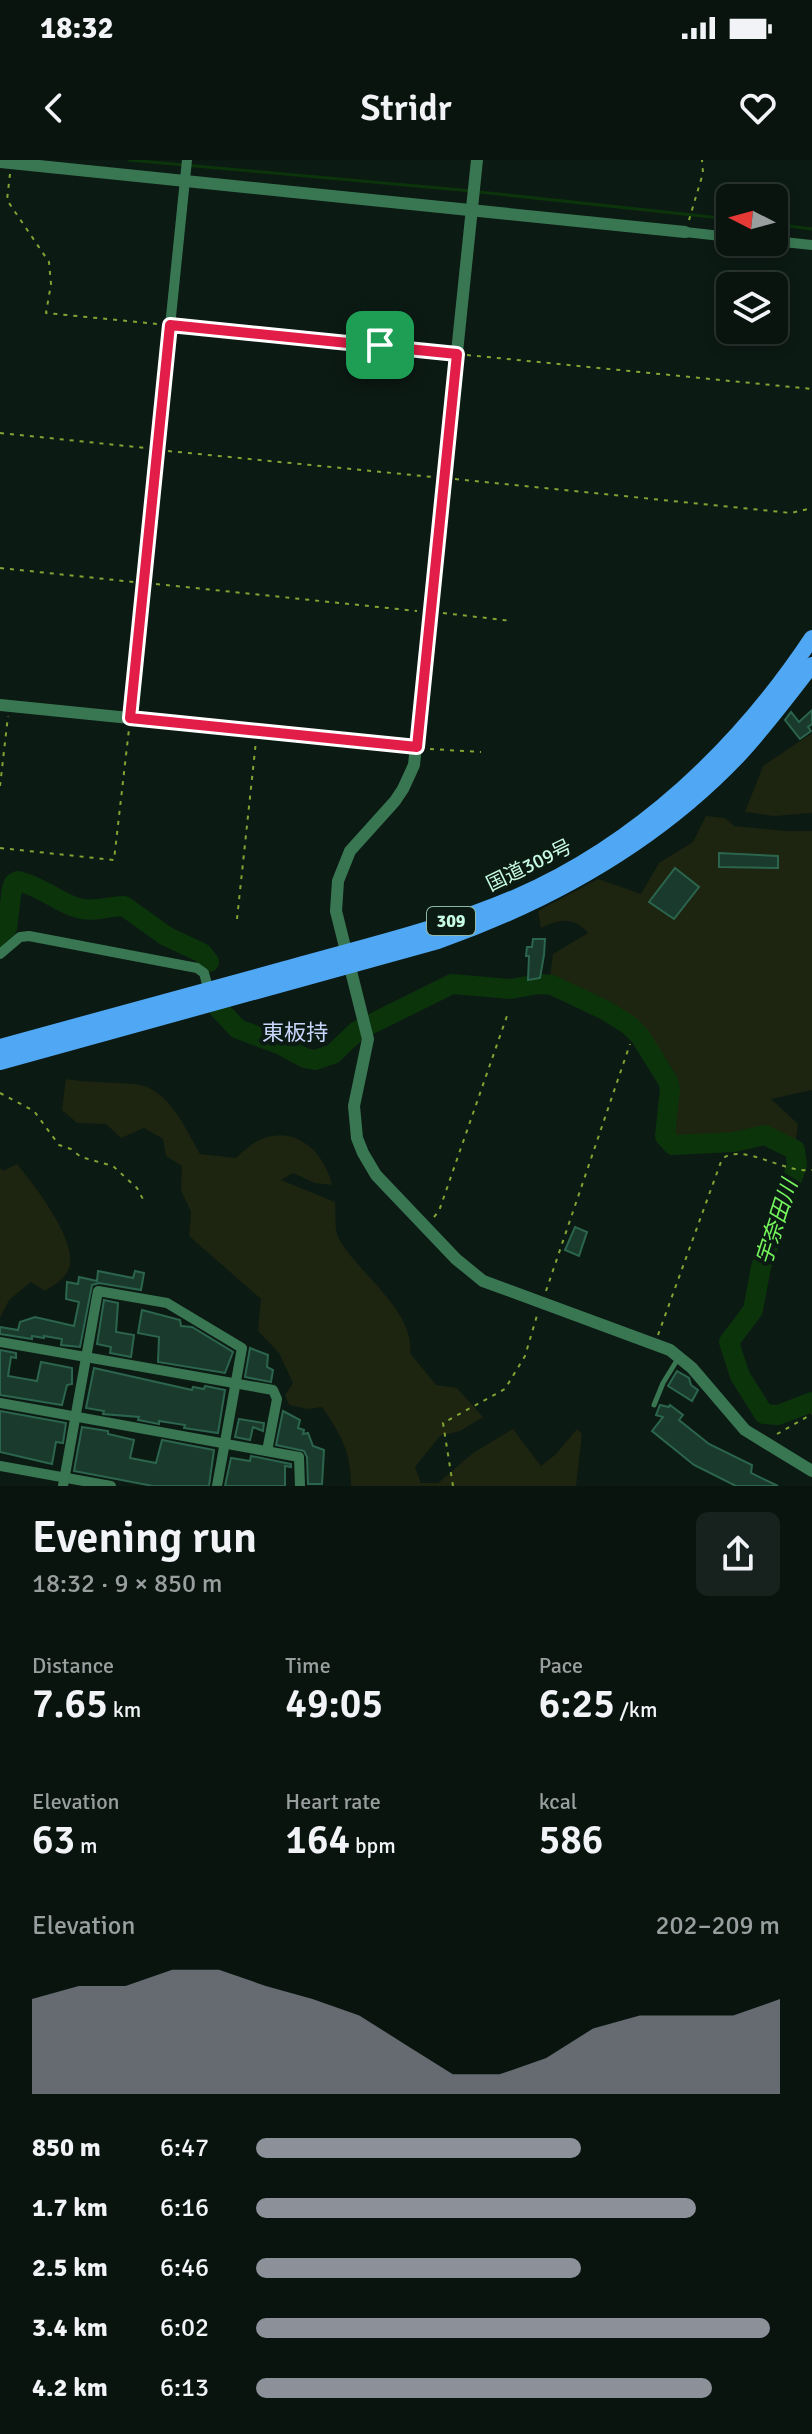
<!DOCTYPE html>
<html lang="en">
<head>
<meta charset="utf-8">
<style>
	:root { --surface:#09140f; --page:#17211d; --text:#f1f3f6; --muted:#999e9e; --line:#29332f; --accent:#8c9099 }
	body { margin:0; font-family:Signika,"Noto Sans JP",sans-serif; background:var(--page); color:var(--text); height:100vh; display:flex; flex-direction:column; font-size:30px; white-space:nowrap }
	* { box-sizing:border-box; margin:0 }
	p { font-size:26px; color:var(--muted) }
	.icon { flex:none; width:44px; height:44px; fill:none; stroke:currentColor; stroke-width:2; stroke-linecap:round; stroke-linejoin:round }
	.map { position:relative; height:1326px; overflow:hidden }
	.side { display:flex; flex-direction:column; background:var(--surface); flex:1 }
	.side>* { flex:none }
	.needle { width:52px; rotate:276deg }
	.controls { position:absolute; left:716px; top:24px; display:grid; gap:16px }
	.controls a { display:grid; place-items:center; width:72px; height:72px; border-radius:12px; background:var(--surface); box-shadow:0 4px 12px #0003,0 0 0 2px var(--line); font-size:40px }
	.pin { position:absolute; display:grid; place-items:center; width:68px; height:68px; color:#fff; margin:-34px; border-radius:16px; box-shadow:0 4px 12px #0006 }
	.round { display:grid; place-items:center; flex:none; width:84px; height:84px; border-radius:12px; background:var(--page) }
	.overview { display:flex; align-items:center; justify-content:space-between; height:136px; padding:0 32px }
	h1 { font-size:44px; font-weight:600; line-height:60px }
	.stats { display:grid; grid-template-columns:repeat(3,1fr); gap:12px; height:136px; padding:8px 32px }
	.stats div { display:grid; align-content:center }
	.stats b { font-size:40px; font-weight:600 }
	.stats small { font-size:22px; font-weight:400 }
	.stats p { font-size:22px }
	.chart { height:224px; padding:16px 32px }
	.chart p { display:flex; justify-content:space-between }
	.chart svg { width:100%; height:144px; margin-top:8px; fill:var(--accent); opacity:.7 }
	ul { padding:0 32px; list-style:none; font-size:26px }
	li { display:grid; grid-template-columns:128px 96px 1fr; align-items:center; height:60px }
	li i { height:20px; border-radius:10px; background:var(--accent) }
	.status { display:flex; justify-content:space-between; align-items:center; height:56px; padding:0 40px; background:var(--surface); direction:ltr }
	.status svg { height:22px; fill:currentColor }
	header { display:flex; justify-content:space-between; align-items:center; height:104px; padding:0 32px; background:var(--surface); font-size:36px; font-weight:600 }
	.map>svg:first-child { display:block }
	.green { fill:#1d240f }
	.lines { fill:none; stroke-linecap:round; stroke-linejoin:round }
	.stream { stroke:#0b340b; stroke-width:3 }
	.river { stroke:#0b340b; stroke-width:20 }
	.building { fill:#193a2c; stroke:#2c654d; stroke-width:2 }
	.path { stroke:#80a533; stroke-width:2; stroke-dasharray:4 6; stroke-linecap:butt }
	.service { stroke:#397753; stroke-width:5 }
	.minor { stroke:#397753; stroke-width:10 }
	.tertiary { stroke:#397753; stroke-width:12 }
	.trunk { stroke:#50a8f4; stroke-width:16 }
	.route-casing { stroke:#fff; stroke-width:16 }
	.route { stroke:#e11d48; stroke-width:10 }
	.labels { text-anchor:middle; stroke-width:8; stroke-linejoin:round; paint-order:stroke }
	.shield { fill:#0c1a14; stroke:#90b8a4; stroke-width:2 }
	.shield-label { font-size:18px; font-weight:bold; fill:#c8fce2 }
	.street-label { font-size:20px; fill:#c8fce2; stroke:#0c1a14 }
	.neighbourhood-label { font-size:22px; fill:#cad7fc; stroke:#0c1a14 }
	.water-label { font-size:22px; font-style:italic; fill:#74f55c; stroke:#0c1a14 }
</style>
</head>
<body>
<div class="status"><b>18:32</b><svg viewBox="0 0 49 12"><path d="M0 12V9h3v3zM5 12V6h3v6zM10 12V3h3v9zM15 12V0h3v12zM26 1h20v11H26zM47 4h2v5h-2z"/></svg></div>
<header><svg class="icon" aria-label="back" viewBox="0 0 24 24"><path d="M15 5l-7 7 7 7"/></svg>Stridr<svg class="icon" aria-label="heart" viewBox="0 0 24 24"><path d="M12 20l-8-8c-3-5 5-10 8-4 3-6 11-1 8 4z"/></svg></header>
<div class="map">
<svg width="812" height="1326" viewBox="0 0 812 1326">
	<rect width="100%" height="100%" fill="#0c1a14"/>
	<!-- green -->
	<g class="green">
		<polygon points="812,573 812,653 774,656 745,652 763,606"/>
		<path d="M706 656 725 658 734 666 785 671H812V930L771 939 798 964 795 986C786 985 786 982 779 977 772 972 757 970 748 971 719 972 687 1000 663 975L665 928 642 882 625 862 577 839 548 830 553 794 588 773C574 756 559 759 541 768L538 751 598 719 641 734 659 703 693 682Z"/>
		<path d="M66 919C89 923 112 922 135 924 169 928 185 968 200 994L236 998C243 992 253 982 262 979 296 965 325 993 332 1025L315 1023 293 1013 281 1020 335 1042C336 1052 334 1070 339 1079 358 1113 415 1151 410 1193L436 1225 457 1228 483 1257 460 1271 440 1276 415 1307 421 1323H438L473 1293 513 1269 541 1306 556 1294 577 1269 582 1274 576 1326H351C351 1292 341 1274 322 1247L308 1249 289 1245 285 1235 293 1223 279 1193 258 1171 261 1139 189 1076 191 1052 181 1030 182 1006 166 996 163 979 144 968 121 978 106 964 77 963 62 950Z"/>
		<path d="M17 1004C34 1025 74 1076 70 1104 68 1117 56 1124 45 1131L31 1122 9 1140 0 1158V1008L3 1011Z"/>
	</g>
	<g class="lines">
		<!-- stream -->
		<g class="stream">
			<polyline points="129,0 472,31"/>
			<polyline points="479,32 730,59"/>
			<polyline points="774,64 812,69"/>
		</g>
		<!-- river -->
		<g class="river">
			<path d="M0 780 7 768 12 728 14 723 18 721C43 727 57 742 78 748 94 753 108 746 124 746L166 776 202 793 209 802"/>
			<polyline points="219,849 238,869 281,885 305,898 315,900 333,894 357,871 452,824 510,829 539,824 552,825 605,850 629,865 640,876 668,921 670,929 665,976 673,985 734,982 765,975 795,990 797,1005 761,1107 753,1150 729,1182 740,1216 764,1254 778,1255 812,1242"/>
		</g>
	</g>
	<!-- building -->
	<g class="building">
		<polygon points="812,550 812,564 808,567 811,571 800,579 785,560 791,552 799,562"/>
		<polygon points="719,693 778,696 778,708 719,707"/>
		<polygon points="675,708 699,727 674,759 649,742"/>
		<polygon points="533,779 545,779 544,795 540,818 528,820 529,796 526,796 527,787 532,787"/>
		<polygon points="575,1067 587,1072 579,1096 565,1090"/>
		<polygon points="98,1111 133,1118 135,1111 144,1113 141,1130 99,1123 92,1125 80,1187 61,1185 62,1179 44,1176 44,1178 32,1176 32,1179 0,1174 0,1167 18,1170 20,1162 35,1157 74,1166 79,1142 66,1139 67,1122 78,1124 79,1117 97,1121"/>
		<polygon points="104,1140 118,1143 116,1172 134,1175 131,1197 110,1193 111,1187 97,1184"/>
		<polygon points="142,1150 180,1160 181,1166 192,1167 233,1192 225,1213 158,1202 159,1177 138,1173"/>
		<polygon points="250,1188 268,1195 267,1207 273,1210 271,1222 245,1217"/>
		<polygon points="0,1190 16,1193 16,1198 11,1197 8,1216 37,1221 41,1202 72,1208 72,1224 67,1225 62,1245 0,1235"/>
		<polygon points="94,1208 192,1230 193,1227 204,1229 205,1226 225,1230 218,1273 184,1268 185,1265 159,1261 159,1264 138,1260 139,1257 103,1254 104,1251 86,1248"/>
		<polygon points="677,1211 689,1218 691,1225 698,1230 692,1241 668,1226"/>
		<polygon points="660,1245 669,1247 670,1245 683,1255 679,1260 709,1284 752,1305 751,1313 778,1326 736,1326 694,1305 652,1271 663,1257 656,1255"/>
		<polygon points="0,1251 66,1263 63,1283 56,1282 52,1304 0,1292"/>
		<polygon points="283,1251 300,1260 298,1268 304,1270 303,1274 308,1273 313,1286 324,1290 322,1324 308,1324 307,1297 304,1291 276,1285"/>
		<polygon points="239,1259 264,1263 263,1271 253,1267 250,1280 235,1277"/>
		<polygon points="82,1267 108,1271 108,1274 134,1280 130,1298 156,1303 162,1280 214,1290 209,1326 153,1326 74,1311"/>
		<polygon points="251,1296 291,1304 291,1307 285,1306 285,1326 225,1326 231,1298 250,1301"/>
	</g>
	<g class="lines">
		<!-- path -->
		<g class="path">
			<polyline points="10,14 7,40 49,102 51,124 46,153 158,164"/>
			<polyline points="689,60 703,13 702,0"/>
			<polyline points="180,166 445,192"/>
			<polyline points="467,195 812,229"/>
			<polyline points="0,273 146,288"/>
			<polyline points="168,291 433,317"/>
			<polyline points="455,319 791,353 812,348"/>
			<polyline points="0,408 134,422"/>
			<polyline points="156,424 417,451"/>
			<polyline points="443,453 512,461"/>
			<polyline points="430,589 481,592"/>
			<polyline points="0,626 8,556"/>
			<polyline points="0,688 114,700 129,569"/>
			<polyline points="237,759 256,581"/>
			<polyline points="0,933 34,951 59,985 71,989 81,997 113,1006 137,1028 145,1043"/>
			<polyline points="434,1057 439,1051 508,853"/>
			<polyline points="546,1131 630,884"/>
			<path d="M658 1175 722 999C743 982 784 1014 812 1010"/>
			<polyline points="777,1274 812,1254"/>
			<polyline points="453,1326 443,1263 505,1229 525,1196 538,1152"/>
		</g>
		<!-- service -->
		<polyline class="service" points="654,1245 663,1223 679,1197"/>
		<!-- minor -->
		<g class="minor">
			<polyline points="685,72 730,77"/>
			<polyline points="774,81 812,85"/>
			<polyline points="130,558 187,0"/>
			<polyline points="0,794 20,777 29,776 197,808 204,813 210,835"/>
			<polyline points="0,1182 273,1230 277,1239 267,1291"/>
			<polyline points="0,1243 299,1297 300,1326"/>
			<polyline points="0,1306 111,1326"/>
			<polyline points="63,1326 98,1131 167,1143 242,1188 217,1326"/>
		</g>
		<!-- tertiary -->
		<g class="tertiary">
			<polyline points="477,0 414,605 403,629 395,641 350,691 338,721 336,751 368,879 354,946 357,978 363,993 376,1015 456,1099 483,1121 670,1190 692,1208 745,1270 812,1311"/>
			<polyline points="0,2 685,72"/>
			<polyline points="0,545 417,587"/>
		</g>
		<!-- trunk -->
		<g class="trunk">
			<path d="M0 887C95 861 190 835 285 809 362 787 442 769 516 737 638 684 739 588 812 478"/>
			<path d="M0 902 438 781C551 741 655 683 738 596 765 567 788 536 812 505"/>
		</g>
	</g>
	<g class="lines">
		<!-- route casing -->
		<g class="route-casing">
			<polygon id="route" points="170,165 457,194 417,587 130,558"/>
		</g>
		<!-- route -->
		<use href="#route" class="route"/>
	</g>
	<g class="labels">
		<!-- shield labels -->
		<rect class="shield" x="427" y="747" width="48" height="28" rx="6"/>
		<g class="shield-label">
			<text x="451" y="767">309</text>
		</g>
		<!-- street labels -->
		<g class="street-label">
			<text transform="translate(529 705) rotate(-26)" y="7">国道309号</text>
		</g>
		<!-- neighbourhood labels -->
		<g class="neighbourhood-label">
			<text x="295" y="880">東板持</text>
		</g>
		<!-- water labels -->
		<g class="water-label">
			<text transform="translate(776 1062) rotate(-72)" y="8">宇奈田川</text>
		</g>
	</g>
</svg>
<div class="controls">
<a><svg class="needle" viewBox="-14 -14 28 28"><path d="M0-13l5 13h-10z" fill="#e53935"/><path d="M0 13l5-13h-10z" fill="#999e9e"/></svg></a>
<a><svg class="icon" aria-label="layers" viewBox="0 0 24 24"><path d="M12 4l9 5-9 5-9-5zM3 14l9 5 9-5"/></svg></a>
</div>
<div class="pin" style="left:380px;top:185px;background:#1e9e55"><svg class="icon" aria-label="arrive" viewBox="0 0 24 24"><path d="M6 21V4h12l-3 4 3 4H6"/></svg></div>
</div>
<section class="side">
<div class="overview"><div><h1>Evening run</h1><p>18:32 · 9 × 850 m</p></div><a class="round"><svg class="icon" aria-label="share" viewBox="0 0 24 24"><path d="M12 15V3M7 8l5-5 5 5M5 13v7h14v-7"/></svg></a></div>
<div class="stats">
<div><p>Distance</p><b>7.65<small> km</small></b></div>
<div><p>Time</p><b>49:05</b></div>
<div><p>Pace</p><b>6:25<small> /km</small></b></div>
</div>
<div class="stats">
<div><p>Elevation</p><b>63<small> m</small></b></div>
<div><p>Heart rate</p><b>164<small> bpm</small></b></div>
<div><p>kcal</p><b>586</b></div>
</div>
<div class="chart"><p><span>Elevation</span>202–209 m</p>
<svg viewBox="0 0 160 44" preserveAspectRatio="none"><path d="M0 44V15L10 11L20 11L30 6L40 6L50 11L60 15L70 20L80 29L90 38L100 38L110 33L120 24L130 20L140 20L150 20L160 15V44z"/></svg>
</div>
<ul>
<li><b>850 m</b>6:47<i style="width:62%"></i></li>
<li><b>1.7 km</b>6:16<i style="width:84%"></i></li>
<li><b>2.5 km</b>6:46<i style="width:62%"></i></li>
<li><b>3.4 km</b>6:02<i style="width:98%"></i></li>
<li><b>4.2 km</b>6:13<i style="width:87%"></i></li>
</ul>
</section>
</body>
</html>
